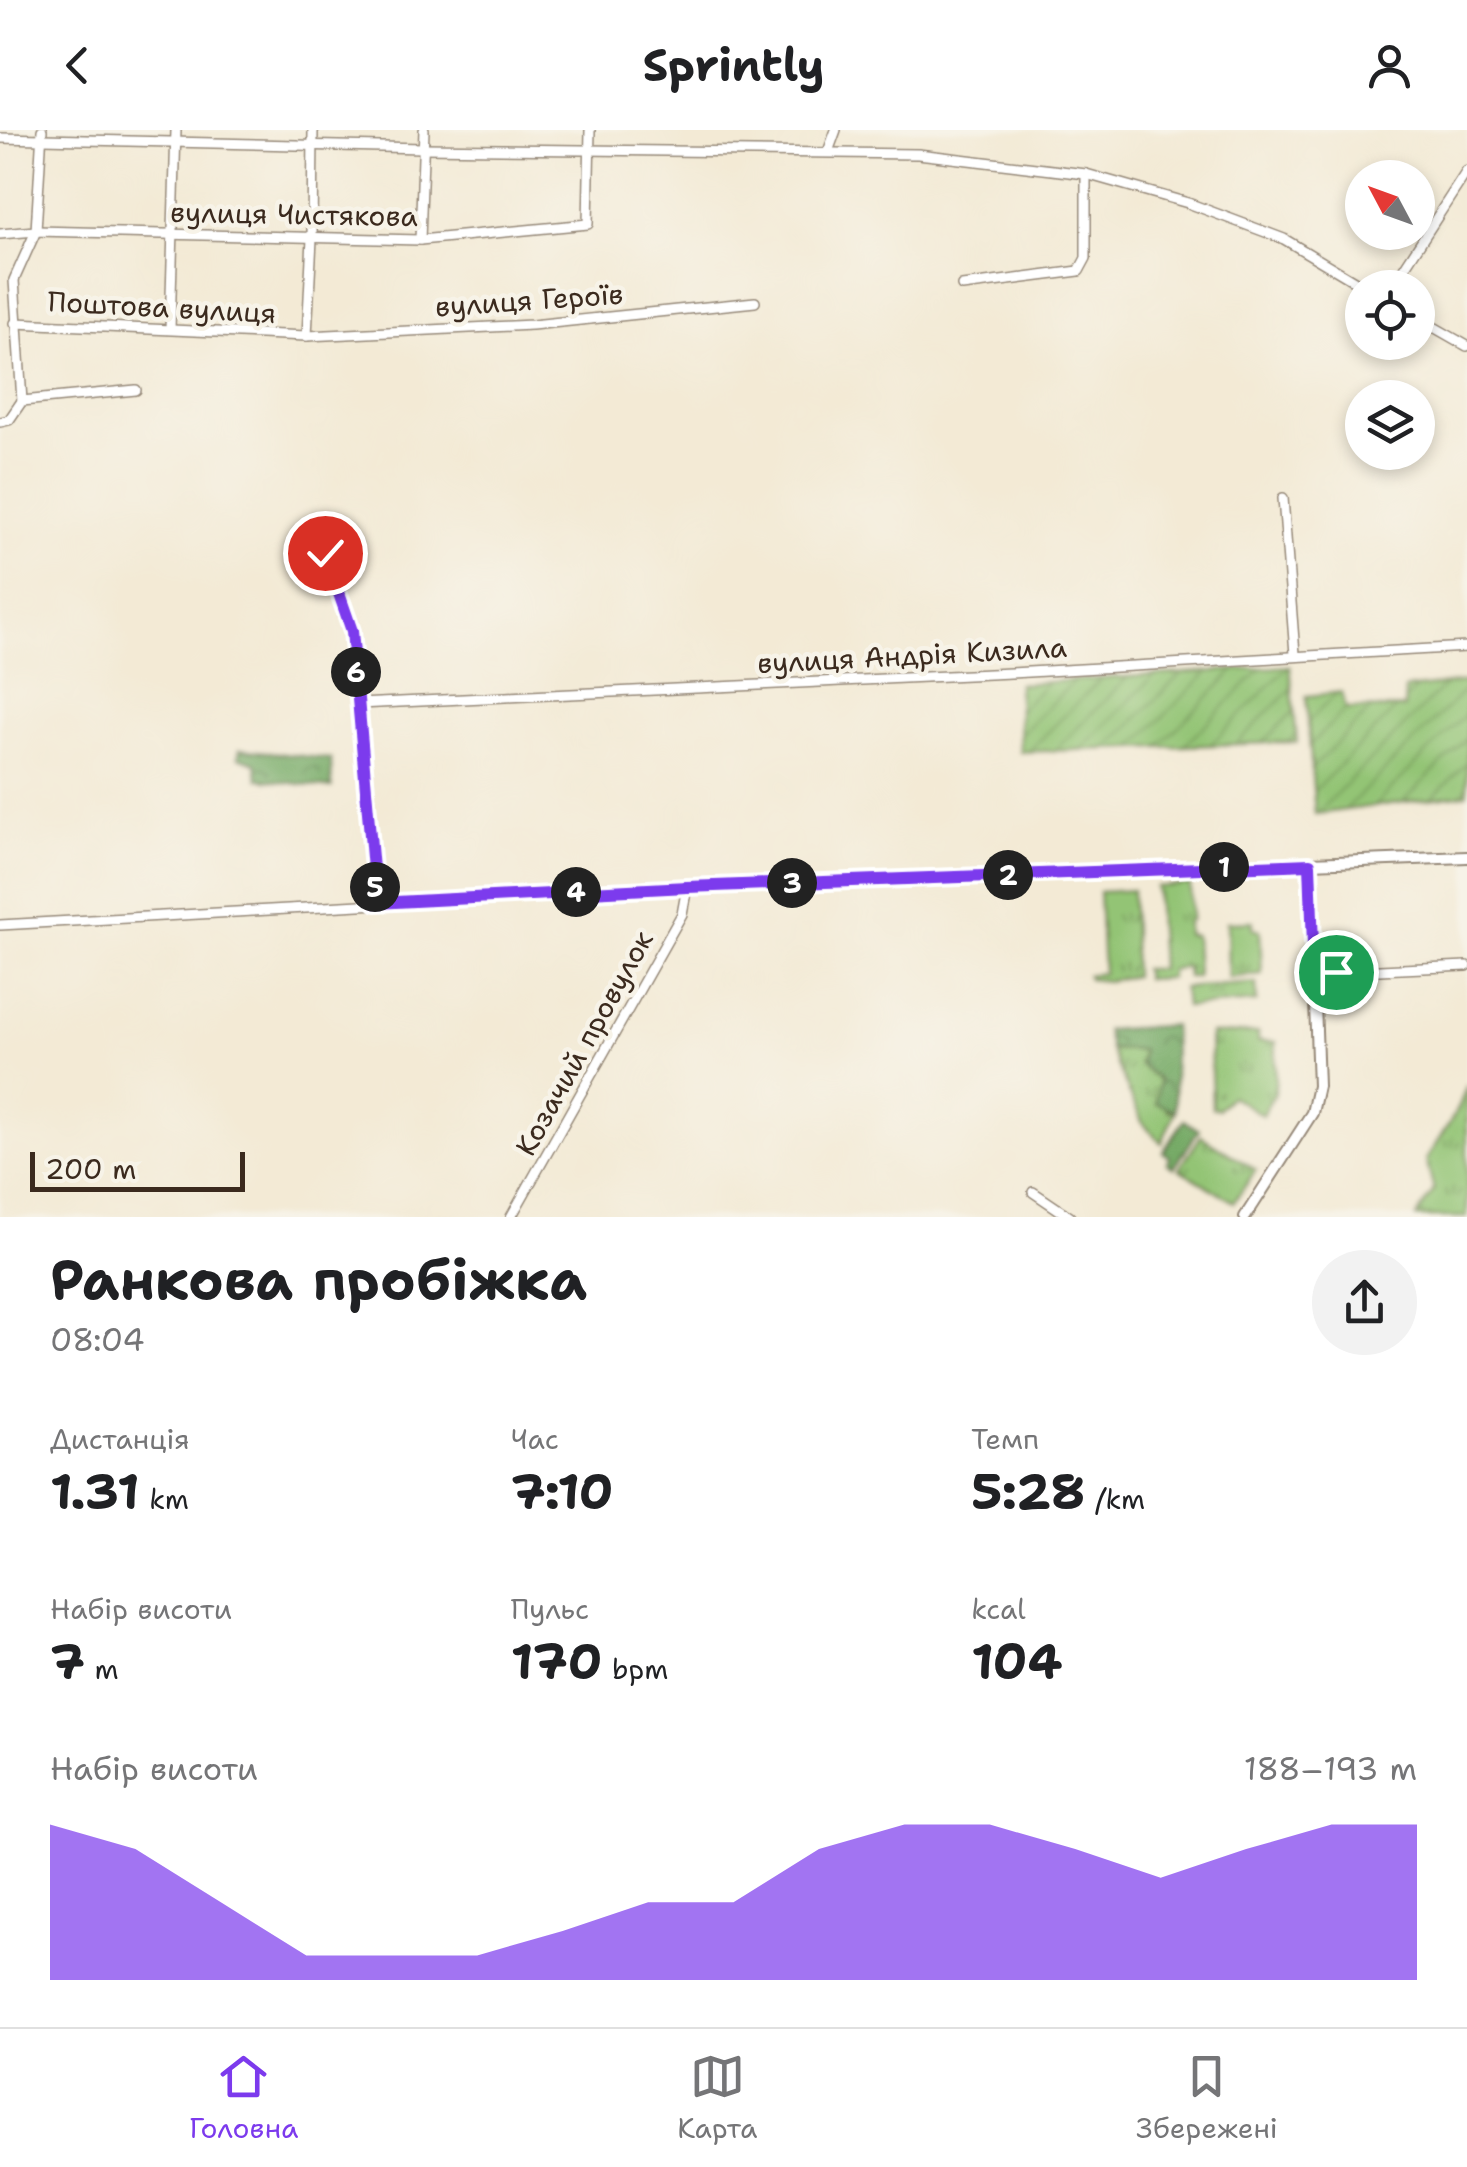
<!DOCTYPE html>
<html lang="uk">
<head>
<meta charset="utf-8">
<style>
	:root { --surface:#fff; --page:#f2f2f2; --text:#202124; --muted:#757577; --line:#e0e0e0; --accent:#7c3aed }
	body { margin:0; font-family:"Shantell Sans",sans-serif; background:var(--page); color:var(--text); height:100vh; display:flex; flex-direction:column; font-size:38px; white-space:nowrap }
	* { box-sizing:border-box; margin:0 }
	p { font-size:32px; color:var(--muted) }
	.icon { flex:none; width:55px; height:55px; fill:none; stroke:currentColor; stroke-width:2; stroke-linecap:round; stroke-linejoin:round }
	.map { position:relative; height:1087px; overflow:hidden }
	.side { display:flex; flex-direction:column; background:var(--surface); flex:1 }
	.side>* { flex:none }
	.needle { width:65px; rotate:311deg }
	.fabs { position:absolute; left:1345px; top:30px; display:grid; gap:20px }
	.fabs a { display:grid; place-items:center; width:90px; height:90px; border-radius:50%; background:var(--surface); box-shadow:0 5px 15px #0003; font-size:50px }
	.scale { position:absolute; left:30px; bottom:25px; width:215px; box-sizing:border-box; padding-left:10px; border:5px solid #3b2a1e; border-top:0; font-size:28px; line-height:35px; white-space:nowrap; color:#3b2a1e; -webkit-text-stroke:8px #f7f3e8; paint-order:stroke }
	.pin { position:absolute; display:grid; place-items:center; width:85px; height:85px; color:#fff; margin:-42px; border:5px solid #fff; border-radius:50%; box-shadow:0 2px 10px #0007 }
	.km { position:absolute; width:50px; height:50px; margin:-25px; border-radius:50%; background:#222; color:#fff; font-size:28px; line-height:50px; text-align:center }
	.round { display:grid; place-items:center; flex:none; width:105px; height:105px; border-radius:52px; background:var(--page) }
	.overview { display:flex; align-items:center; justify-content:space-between; height:170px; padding:0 50px }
	h1 { font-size:55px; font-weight:700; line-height:75px }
	.metrics { display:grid; grid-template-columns:repeat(3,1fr); gap:15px; height:170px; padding:10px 50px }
	.metrics div { display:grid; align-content:center }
	.metrics b { font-size:50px; font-weight:700 }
	.metrics small { font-size:28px; font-weight:400 }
	.metrics p { font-size:28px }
	.chart { height:280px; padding:20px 50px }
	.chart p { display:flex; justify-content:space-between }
	.chart svg { width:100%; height:180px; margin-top:10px; fill:var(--accent); opacity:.7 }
	header { display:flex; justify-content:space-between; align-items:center; height:130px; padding:0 50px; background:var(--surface); font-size:45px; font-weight:700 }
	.tabs { display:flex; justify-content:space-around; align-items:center; height:140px; border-top:2px solid var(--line); background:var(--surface); font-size:28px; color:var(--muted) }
	.tabs a { display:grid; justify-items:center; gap:5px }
	.tabs .active { color:var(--accent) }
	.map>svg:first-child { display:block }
	.grass { fill:url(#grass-tufts); stroke:#677749; stroke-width:2.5 }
	.forest { fill:url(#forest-crowns); stroke:#586a42; stroke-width:2.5 }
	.garden { fill:url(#garden-furrows); stroke:#677749; stroke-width:2.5 }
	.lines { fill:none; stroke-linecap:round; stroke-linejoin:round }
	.minor-casing { stroke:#978a7a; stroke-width:12 }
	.major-casing { stroke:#978a7a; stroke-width:14 }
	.minor { stroke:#fff; stroke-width:9 }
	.major { stroke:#fff; stroke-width:10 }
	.route-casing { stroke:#fff; stroke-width:20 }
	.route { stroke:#7c3aed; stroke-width:12 }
	.labels { text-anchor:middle; stroke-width:9; stroke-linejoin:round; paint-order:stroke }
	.street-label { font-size:28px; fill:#3b2a1e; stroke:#f7f3e8 }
</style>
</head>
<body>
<header><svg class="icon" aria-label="back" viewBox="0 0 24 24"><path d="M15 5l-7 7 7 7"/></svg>Sprintly<svg class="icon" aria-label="person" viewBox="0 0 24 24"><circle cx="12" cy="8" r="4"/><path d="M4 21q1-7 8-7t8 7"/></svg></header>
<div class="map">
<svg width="1467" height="1087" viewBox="0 0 1467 1087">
	<defs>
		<pattern id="grass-tufts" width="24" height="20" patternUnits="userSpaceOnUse" patternTransform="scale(2.5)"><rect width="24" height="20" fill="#93c474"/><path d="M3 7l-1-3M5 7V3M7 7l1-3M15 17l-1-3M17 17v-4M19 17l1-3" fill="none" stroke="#799f5f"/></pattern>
		<pattern id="forest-crowns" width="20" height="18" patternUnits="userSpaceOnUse" patternTransform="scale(2.5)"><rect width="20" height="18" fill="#76aa66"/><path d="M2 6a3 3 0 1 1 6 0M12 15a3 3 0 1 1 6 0" fill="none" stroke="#628b53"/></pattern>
		<pattern id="garden-furrows" width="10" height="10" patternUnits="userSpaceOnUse" patternTransform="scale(2.5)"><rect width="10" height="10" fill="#93c474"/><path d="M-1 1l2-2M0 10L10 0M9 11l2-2" fill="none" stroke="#799f5f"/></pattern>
	</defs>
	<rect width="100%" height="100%" fill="#f7f3e8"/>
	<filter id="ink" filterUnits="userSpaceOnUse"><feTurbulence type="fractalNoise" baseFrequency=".01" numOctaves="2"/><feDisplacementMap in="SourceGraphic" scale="20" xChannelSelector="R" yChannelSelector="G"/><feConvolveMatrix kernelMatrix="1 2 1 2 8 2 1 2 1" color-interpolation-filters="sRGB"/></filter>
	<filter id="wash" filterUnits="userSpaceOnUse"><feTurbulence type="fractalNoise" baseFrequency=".0048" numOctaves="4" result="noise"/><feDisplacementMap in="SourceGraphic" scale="40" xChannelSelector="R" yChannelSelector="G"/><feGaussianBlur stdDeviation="2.25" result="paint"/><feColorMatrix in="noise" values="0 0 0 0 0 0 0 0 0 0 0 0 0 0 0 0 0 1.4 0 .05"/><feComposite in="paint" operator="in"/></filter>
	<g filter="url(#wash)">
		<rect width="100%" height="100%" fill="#f3ead5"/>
		<!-- grass -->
		<g class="grass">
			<polygon points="1190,754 1191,789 1187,792 1187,804 1195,806 1197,847 1187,847 1186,837 1170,840 1170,848 1145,849 1143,839 1160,839 1156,757"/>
			<polygon points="1132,760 1134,846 1107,851 1088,849 1087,845 1103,843 1099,762"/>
			<polygon points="1253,791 1253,798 1260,800 1262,844 1228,848 1227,792"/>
			<polygon points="1256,853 1257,872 1185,877 1183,858"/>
			<polygon points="1258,903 1258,911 1276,912 1275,962 1262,985 1231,966 1218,979 1212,978 1210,904"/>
			<polygon points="1110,919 1143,920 1139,934 1159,950 1168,981 1175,981 1162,1013 1142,992"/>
			<polygon points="1467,955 1467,1087 1416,1087 1434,1060 1426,1030 1458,979"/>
			<polygon points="1201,1006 1256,1040 1234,1072 1179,1039"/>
		</g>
		<!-- forest -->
		<g class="forest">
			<polygon points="240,619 331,629 332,658 258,649 256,633 238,627"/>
			<polygon points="1173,895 1175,981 1156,973 1159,950 1139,934 1142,920 1110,919 1106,900"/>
			<polygon points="1184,990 1199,1000 1174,1038 1167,1033 1170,1027 1163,1022"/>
		</g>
		<!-- garden -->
		<g class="garden">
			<polygon points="1290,536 1297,612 1020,622 1018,554"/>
			<polygon points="1467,552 1467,664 1315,684 1306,566 1342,562 1346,579 1404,578 1405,559"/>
		</g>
	</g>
	<g filter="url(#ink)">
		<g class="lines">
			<!-- minor casing -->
			<g class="minor-casing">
				<g id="minor">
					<polyline points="0,8 423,18 918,24 1086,44 1188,73 1284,109 1366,158"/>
					<polyline points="828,22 836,0"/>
					<polyline points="0,104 36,101 420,110 588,94 590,0"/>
					<polyline points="420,110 424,0"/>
					<polyline points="962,156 1079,141 1086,128 1086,44"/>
					<polyline points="1391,158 1467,41"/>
					<polyline points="1418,188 1467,216"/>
					<polyline points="15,193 307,206 532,195 755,172"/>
					<polyline points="170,199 176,0"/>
					<polyline points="307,206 312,109 313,0"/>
					<polyline points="22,271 14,150 36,101 42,0"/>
					<polyline points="0,292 9,290 22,271 136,260"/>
					<polyline points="1283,368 1295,524"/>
					<polyline points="313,403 331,432 353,501 376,773"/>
					<polyline points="358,574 1011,543 1467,517"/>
					<polyline points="0,795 647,759 1310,733"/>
					<polyline points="1314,843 1467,836"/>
					<polyline points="1033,1062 1070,1087"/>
					<polyline points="511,1087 682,784 687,757"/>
				</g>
			</g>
			<!-- major casing -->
			<g class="major-casing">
				<polyline id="major" points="1245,1087 1312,983 1318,956 1310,733 1467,727"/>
			</g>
			<!-- minor -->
			<use href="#minor" class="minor"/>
			<!-- major -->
			<use href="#major" class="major"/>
		</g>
	</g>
	<g class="lines" filter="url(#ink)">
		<!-- route casing -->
		<g class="route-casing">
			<polyline id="route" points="325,423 352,501 376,773 687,757 1310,734 1314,843 1336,842"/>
		</g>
		<!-- route -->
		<use href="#route" class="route"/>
	</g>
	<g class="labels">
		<!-- street labels -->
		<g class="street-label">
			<text transform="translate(294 84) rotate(1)" y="10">вулиця Чистякова</text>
			<text transform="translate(529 170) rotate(-4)" y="10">вулиця Героїв</text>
			<text transform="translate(162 177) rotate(3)" y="10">Поштова вулиця</text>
			<text transform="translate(912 525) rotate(-3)" y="10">вулиця Андрія Кизила</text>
			<text transform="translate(584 913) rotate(-61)" y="10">Козачий провулок</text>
		</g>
	</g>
</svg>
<div class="fabs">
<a><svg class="needle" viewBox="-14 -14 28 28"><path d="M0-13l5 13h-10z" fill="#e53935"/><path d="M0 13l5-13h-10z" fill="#757577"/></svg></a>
<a><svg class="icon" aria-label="locate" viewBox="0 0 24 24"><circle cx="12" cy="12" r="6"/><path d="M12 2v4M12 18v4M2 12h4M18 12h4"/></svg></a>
<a><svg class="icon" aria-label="layers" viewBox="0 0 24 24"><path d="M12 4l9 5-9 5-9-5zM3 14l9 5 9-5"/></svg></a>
</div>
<div class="scale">200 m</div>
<div class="pin" style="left:1336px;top:842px;background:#1e9e55"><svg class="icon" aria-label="arrive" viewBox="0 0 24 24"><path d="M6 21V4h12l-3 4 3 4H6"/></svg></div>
<div class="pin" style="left:325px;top:423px;background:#d93025"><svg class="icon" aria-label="check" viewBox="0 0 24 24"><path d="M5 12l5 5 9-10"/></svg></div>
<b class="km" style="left:1224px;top:737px">1</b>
<b class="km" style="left:1008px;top:745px">2</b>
<b class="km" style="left:792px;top:753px">3</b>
<b class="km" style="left:576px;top:762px">4</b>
<b class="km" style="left:375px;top:757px">5</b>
<b class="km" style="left:356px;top:542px">6</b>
</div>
<section class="side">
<div class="overview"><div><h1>Ранкова пробіжка</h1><p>08:04</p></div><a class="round"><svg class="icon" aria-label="share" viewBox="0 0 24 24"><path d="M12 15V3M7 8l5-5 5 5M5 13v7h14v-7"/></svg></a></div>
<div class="metrics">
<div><p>Дистанція</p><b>1.31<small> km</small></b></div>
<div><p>Час</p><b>7:10</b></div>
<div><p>Темп</p><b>5:28<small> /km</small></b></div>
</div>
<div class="metrics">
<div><p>Набір висоти</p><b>7<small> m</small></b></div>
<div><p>Пульс</p><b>170<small> bpm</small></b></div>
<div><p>kcal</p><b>104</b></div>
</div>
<div class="chart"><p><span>Набір висоти</span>188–193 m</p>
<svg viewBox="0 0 160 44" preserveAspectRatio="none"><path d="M0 44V6L10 12L20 25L30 38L40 38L50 38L60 32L70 25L80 25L90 12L100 6L110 6L120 12L130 19L140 12L150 6L160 6V44z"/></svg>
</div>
</section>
<nav class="tabs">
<a class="active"><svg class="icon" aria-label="home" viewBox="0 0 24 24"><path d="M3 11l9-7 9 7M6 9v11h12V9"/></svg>Головна</a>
<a><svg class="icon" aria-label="map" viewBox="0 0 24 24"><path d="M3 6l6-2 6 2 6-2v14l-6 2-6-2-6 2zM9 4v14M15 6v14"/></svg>Карта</a>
<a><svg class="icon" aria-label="saved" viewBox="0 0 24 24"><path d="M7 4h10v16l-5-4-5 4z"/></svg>Збережені</a>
</nav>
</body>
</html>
